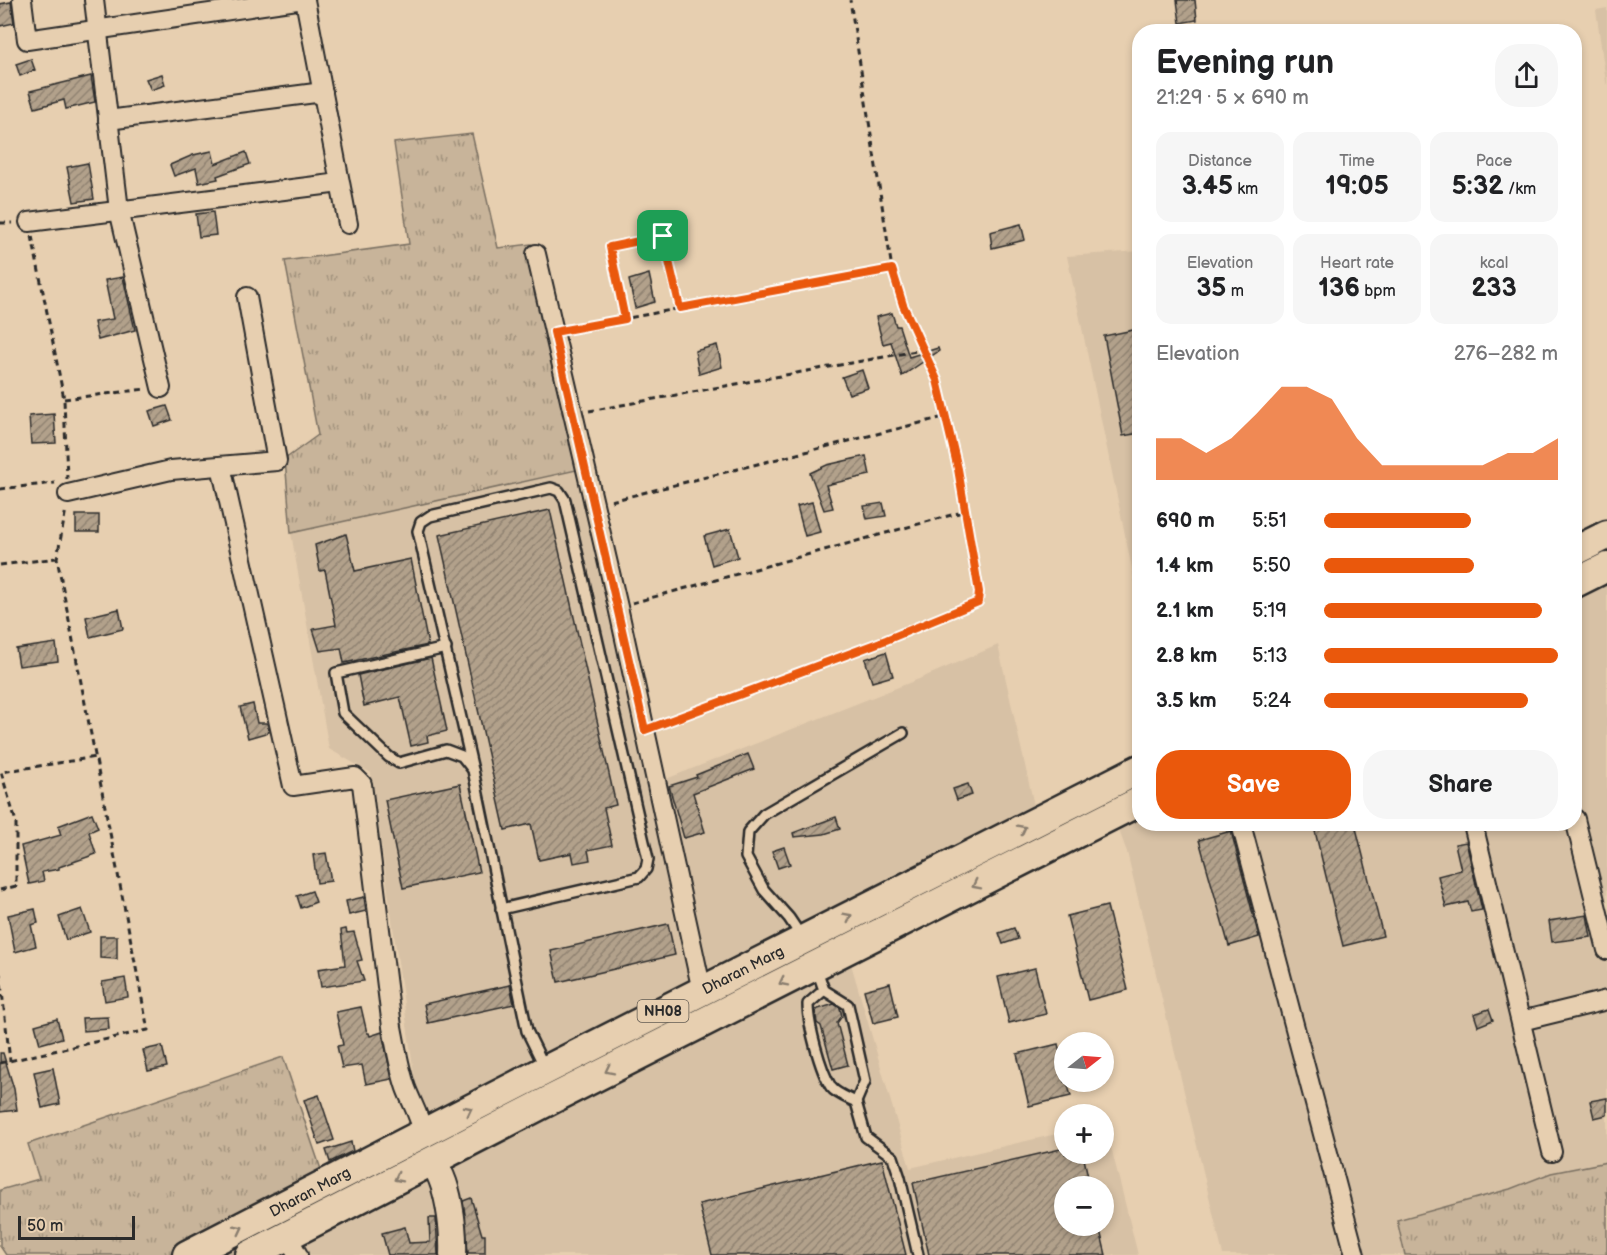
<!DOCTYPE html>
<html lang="en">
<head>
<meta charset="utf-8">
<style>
	:root { --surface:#fff; --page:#f6f6f6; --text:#202124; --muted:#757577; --accent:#ea580c }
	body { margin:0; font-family:"Balsamiq Sans",sans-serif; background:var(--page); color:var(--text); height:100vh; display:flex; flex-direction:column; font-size:22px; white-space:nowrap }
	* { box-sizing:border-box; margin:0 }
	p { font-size:20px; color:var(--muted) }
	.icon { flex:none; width:33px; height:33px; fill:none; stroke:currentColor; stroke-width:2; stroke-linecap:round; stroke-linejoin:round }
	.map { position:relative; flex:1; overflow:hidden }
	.sheet { position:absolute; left:1132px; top:24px; width:450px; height:807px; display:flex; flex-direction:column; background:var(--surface); border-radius:24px; box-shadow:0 3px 9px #0003 }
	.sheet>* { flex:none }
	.needle { width:39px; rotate:73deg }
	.tools { position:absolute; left:1054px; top:1032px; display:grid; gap:12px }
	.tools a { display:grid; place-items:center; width:60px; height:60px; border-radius:50%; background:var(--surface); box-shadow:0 3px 9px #0003; font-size:30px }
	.scale { position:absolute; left:18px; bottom:15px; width:117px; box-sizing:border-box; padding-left:6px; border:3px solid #2b2b2b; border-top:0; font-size:16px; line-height:21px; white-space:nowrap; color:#2b2b2b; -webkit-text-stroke:4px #e7cfb0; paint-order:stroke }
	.pin { position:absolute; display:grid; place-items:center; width:51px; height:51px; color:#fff; margin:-26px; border-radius:12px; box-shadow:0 3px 9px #0006 }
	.round { display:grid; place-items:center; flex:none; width:63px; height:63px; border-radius:24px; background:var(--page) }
	.overview { display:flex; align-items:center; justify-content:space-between; height:102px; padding:0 24px }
	h1 { font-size:33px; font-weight:700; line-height:45px }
	.stats { display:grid; grid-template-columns:repeat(3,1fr); gap:9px; height:102px; padding:6px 24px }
	.stats div { display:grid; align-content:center; border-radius:15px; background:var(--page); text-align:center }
	.stats b { font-size:26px; font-weight:700 }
	.stats small { font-size:16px; font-weight:400 }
	.stats p { font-size:16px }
	.chart { height:168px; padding:12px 24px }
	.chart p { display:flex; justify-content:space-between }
	.chart svg { width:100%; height:108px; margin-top:6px; fill:var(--accent); opacity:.7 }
	.action { display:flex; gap:12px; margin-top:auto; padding:12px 24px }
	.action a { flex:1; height:69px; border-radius:24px; background:var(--accent); color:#fff; font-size:24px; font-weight:700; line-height:69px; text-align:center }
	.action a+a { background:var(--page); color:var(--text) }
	ul { padding:0 24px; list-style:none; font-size:20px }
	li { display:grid; grid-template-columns:96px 72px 1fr; align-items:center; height:45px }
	li i { height:15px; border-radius:8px; background:var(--accent) }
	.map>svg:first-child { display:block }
	.built { fill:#d7c1a5; fill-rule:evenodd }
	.grass { fill:url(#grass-tufts); stroke:#7a7062; stroke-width:1.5 }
	.building { fill:url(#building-hatch); stroke:#2b2b2b; stroke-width:1.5 }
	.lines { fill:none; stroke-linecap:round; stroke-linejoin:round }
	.lane-casing { stroke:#2b2b2b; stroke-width:14 }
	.street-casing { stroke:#2b2b2b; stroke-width:22 }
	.secondary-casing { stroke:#2b2b2b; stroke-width:30 }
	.primary-casing { stroke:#2b2b2b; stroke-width:33 }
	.path { stroke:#2b2b2b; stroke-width:3; stroke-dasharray:6 4.5; stroke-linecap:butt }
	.lane { stroke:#e7cfb0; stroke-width:9 }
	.street { stroke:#e7cfb0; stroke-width:18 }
	.secondary { stroke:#e7cfb0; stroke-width:26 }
	.primary { stroke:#e7cfb0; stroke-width:28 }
	.oneway { stroke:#897d6e }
	.route-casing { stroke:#fff; stroke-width:12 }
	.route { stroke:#ea580c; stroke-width:8 }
	.labels { text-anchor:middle; stroke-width:5; stroke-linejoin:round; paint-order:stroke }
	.shield { fill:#e7cfb0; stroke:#635c53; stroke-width:1.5 }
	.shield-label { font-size:14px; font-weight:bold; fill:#2b2b2b }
	.street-label { font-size:15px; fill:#2b2b2b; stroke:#e7cfb0 }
</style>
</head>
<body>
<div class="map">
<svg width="1607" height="1255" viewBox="0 0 1607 1255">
	<defs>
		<pattern id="grass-tufts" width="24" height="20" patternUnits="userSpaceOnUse" patternTransform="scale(1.5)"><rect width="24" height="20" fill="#c8b49a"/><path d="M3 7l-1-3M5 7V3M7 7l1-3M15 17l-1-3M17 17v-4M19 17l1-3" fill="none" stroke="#a3937e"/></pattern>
		<pattern id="building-hatch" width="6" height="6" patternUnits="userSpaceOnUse" patternTransform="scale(1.5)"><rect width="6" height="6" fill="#b2a18b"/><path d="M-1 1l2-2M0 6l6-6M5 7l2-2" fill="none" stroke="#918372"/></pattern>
	</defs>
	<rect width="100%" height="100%" fill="#e7cfb0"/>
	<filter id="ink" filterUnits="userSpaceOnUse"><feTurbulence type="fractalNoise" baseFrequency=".0167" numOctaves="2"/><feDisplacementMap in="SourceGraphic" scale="12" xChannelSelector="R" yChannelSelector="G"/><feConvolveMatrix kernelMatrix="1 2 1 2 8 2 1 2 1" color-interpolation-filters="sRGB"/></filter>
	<g filter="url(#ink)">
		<!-- built -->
		<g class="built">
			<polygon points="1607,8 1607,89 1596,10"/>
			<polygon points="1140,251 1140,607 1067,256"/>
			<path d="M581 469 651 785 919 679 998 645 1044 850 847 950 910 1168 1065 1132V1154H1104L1105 1123 1138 1255H250L431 1160 420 1116 371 773 329 749 291 533ZM1065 1186H1104V1226H1065Z"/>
			<polygon points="1607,567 1607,1162 1551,1173 1510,1189 1397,1219 1405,1255 1223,1255 1127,852 1113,814 1140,801 1140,824 1575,824 1575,583"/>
		</g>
		<!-- grass -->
		<g class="grass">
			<polygon points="472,134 498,248 531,244 581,469 291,533 285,459 318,435 285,261 409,244 394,143"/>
			<polygon points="283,1057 335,1211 285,1220 245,1255 6,1255 0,1246 0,1190 39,1179 28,1144"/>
			<polygon points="1607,1162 1607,1255 1405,1255 1397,1220 1510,1189 1551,1173"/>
		</g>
		<!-- building -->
		<g class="building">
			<polygon points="1177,0 1195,0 1197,20 1180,23"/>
			<polygon points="11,2 14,23 0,26 0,4"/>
			<polygon points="31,59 35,70 20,76 16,64"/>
			<polygon points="162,74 165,85 151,90 146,79"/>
			<polygon points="91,76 95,102 66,109 64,100 35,108 30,91"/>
			<polygon points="212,151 215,164 246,152 250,164 217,176 218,179 199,183 196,168 174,176 170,165 193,155"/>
			<polygon points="88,163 94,199 74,202 67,167"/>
			<polygon points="213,212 216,235 199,237 196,214"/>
			<polygon points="1021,224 1025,240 992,248 990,232"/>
			<polygon points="649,274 655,302 635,308 629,280"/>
			<polygon points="123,277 135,330 98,340 94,322 113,319 105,280"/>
			<polygon points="892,313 896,326 899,326 909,357 938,348 939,351 902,376 891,342 883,344 876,317"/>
			<polygon points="1138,329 1140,341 1140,433 1123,436 1104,336"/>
			<polygon points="717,345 722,367 699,374 695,351"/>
			<polygon points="862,370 868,388 849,394 842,377"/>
			<polygon points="167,406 172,420 154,426 149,411"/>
			<polygon points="54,414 56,443 31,444 29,416"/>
			<polygon points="866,456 870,475 826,485 833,508 824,510 810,473 827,465"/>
			<polygon points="812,502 820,532 805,536 797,506"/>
			<polygon points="883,503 886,516 867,519 864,506"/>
			<polygon points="550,510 616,805 604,808 612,845 588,850 590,860 574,863 572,853 539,860 531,824 505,830 439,535"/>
			<rect x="76" y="515" width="23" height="17"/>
			<polygon points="730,529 738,557 712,565 704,536"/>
			<polygon points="346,534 355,571 411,559 428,645 344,663 341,648 320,651 313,629 336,625 325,570 320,571 315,545"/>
			<polygon points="119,609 123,629 90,637 86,617"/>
			<polygon points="56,643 58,661 19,666 16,649"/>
			<polygon points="886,652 893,676 872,682 865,659"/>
			<polygon points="431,658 447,731 427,736 428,742 411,746 400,697 364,706 358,675"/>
			<polygon points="253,704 257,723 267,723 269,732 248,738 240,707"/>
			<polygon points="748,754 754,769 693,793 705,832 684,838 669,786 697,777 696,775"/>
			<polygon points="460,784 479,872 403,888 385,800"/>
			<polygon points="968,784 972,795 957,800 953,789"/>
			<polygon points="92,813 98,828 89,832 96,854 59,867 59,869 42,872 44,881 29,884 21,846 61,835 58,826"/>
			<polygon points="836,817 840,829 824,834 794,837 793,833"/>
			<polygon points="1330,824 1355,824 1383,936 1343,946 1314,827"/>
			<polygon points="1231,831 1259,937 1229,946 1199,840"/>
			<polygon points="1466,842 1482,910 1471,912 1468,902 1446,907 1438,876 1461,870 1455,844"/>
			<polygon points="784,847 790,864 778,868 772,851"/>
			<polygon points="326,853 331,881 317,883 313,855"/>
			<polygon points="312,891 316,902 301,908 297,896"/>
			<polygon points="364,897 366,911 349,915 346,901"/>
			<polygon points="1107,906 1128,990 1088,1000 1067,916"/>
			<polygon points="35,909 38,923 31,925 36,946 15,952 8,915"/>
			<polygon points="82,909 90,932 66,940 59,917"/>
			<polygon points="1587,915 1591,937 1552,942 1549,921"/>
			<polygon points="668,924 675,955 558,982 551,951"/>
			<polygon points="1014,928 1018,939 1003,944 999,933"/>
			<polygon points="346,929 347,933 354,932 362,960 357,961 364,981 321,987 318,969 345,965 341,930"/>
			<polygon points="100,936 117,936 117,959 100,958"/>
			<polygon points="1035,968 1046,1014 1009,1023 998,977"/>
			<polygon points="125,978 128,997 105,1001 102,982"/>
			<polygon points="890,983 898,1017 873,1023 864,990"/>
			<polygon points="510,985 514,1004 428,1023 424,1004"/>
			<polygon points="834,1004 840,1008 842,1016 837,1023 848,1065 833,1069 821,1026 817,1023 815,1010"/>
			<polygon points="361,1007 367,1033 369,1033 370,1036 382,1032 392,1079 366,1084 362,1065 342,1068 337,1046 343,1045 336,1012"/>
			<polygon points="1489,1009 1493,1020 1478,1026 1474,1014"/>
			<polygon points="108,1017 109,1029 83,1031 82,1018"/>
			<polygon points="57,1019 62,1038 40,1044 35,1025"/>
			<polygon points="1058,1044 1065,1073 1065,1082 1067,1082 1071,1096 1029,1106 1017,1054"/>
			<polygon points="162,1046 167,1067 148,1071 143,1050"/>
			<polygon points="0,1053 3,1053 14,1089 17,1110 0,1112"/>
			<polygon points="53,1068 60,1104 42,1108 34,1072"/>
			<polygon points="319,1095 334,1140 319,1145 304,1100"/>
			<polygon points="1607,1098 1607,1115 1594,1118 1590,1101"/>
			<polygon points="351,1142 353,1151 330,1162 326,1150"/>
			<polygon points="1065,1148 1065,1154 1083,1154 1090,1186 1065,1186 1065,1226 1099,1226 1106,1255 929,1255 913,1183"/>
			<polygon points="882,1160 906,1255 712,1255 699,1204"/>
			<polygon points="471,1198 482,1235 485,1235 485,1253 468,1253 463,1201"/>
			<polygon points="429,1218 436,1218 438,1255 388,1255 382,1233 405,1227 409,1243 430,1242"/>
		</g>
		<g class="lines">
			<!-- lane casing -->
			<g class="lane-casing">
				<g id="lane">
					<polyline points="446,648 336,673 343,713 389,757 399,763 446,750 462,756 473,770 527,1031 545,1068"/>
					<polyline points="473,770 418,531 421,522 430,516 551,488 559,491 565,500 648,859 646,869 639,877 501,909"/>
					<polyline points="801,936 789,918 764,890 746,857 748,832 764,814 903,733"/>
					<polyline points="816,967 824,990 848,1005 865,1081 856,1102"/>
					<path d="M824 990 808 1004C808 1024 820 1070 831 1087 836 1094 848 1098 856 1102L866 1137 893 1157 900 1178 918 1255"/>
				</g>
			</g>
			<!-- street casing -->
			<g class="street-casing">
				<g id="street">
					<polyline points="22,0 27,40 297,0"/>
					<polyline points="94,0 119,210 161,388"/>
					<polyline points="305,0 348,224"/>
					<polyline points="108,120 323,92"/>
					<polyline points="29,222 340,183"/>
					<polyline points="536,254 618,607 702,991"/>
					<path d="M221 466 293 786 355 777 362 784 392 1027C396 1047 399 1068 406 1088 412 1104 420 1116 423 1133"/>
					<polyline points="68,494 171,470 277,461 247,297"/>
					<polyline points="1575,819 1607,950"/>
					<polyline points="1241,824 1355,1255"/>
					<polyline points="1473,824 1552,1152"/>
					<polyline points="1521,1021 1607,1000"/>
					<polyline points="287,1236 298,1255"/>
				</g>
			</g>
			<!-- secondary casing -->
			<g class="secondary-casing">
				<path id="secondary" d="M431 1161C449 1179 454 1230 453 1255"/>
			</g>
			<!-- primary casing -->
			<g class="primary-casing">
				<g id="primary">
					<polyline points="1575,551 1607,535"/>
					<polyline points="1575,583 1607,567"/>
					<polyline points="187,1255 546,1070 1140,769"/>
					<polyline points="250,1255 554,1098 1140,801"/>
				</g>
			</g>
			<!-- path -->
			<g class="path">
				<polyline points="0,223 13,223"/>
				<polyline points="32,236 64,399 67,479"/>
				<polyline points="625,319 610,247 663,236 680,308"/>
				<polyline points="569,329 892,269"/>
				<polyline points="64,399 146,389"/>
				<polyline points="589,411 922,350"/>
				<polyline points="0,489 55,483"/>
				<polyline points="611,501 944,417"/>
				<polyline points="0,565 57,558"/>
				<polyline points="632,603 966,511"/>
				<polyline points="661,724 886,640 978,602 979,592 958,469 937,380 903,305 892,269 850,0"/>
				<polyline points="0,890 16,886 16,822 1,772 96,757"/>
				<polyline points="0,974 10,1061"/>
				<polyline points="0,1063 148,1030 57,558 66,509"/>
			</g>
			<!-- lane -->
			<use href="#lane" class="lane"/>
			<!-- street -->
			<use href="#street" class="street"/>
			<!-- secondary -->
			<use href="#secondary" class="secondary"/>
			<!-- primary -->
			<use href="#primary" class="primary"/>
		</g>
		<!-- one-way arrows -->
		<defs><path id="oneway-chevron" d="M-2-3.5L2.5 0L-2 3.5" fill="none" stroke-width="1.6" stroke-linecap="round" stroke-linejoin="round" transform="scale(1.5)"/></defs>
		<g class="oneway">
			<use href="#oneway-chevron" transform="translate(1022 829) rotate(-27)"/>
			<use href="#oneway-chevron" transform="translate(976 885) rotate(153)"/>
			<use href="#oneway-chevron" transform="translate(848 917) rotate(-27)"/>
			<use href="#oneway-chevron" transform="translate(783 982) rotate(153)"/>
			<use href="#oneway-chevron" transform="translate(609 1070) rotate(153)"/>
			<use href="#oneway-chevron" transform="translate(468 1110) rotate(-27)"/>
			<use href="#oneway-chevron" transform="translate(398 1178) rotate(153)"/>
			<use href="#oneway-chevron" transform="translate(239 1229) rotate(-27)"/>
		</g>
	</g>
	<g class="lines" filter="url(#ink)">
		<!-- route casing -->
		<g class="route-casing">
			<polygon id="route" points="663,236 680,308 892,269 903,305 937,380 958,469 979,592 978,602 886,640 645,730 554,332 625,319 610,247"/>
		</g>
		<!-- route -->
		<use href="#route" class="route"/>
	</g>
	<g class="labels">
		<!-- shield labels -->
		<rect class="shield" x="637.5" y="1000" width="51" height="22" rx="4.5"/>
		<g class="shield-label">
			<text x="663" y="1016">NH08</text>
		</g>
		<!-- street labels -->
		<g class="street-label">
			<text transform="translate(743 970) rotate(-27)" y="5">Dharan Marg</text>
			<text transform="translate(310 1192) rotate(-28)" y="5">Dharan Marg</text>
		</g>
	</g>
</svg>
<div class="tools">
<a><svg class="needle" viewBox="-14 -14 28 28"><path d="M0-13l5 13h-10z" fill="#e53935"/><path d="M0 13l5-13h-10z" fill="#757577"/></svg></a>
<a>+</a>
<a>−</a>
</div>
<div class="scale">50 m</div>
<div class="pin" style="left:663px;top:236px;background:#1e9e55"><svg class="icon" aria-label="arrive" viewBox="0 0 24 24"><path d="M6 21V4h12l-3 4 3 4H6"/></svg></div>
<section class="sheet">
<div class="overview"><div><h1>Evening run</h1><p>21:29 · 5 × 690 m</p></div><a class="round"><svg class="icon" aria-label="share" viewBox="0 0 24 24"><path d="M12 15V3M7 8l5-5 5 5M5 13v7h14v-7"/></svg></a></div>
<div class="stats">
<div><p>Distance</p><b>3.45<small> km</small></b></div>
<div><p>Time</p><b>19:05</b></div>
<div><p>Pace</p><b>5:32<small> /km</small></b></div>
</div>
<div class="stats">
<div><p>Elevation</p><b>35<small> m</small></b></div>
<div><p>Heart rate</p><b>136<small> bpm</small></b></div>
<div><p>kcal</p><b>233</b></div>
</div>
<div class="chart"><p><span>Elevation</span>276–282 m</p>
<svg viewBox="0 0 160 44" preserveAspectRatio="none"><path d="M0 44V27L10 27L20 33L30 27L40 17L50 6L60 6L70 11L80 27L90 38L100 38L110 38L120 38L130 38L140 33L150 33L160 27V44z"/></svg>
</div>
<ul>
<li><b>690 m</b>5:51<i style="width:63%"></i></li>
<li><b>1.4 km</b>5:50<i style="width:64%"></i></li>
<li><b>2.1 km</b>5:19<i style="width:93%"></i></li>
<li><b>2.8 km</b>5:13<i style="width:100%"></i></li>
<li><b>3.5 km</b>5:24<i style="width:87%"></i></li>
</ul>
<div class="action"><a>Save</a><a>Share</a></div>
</section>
</div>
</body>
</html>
